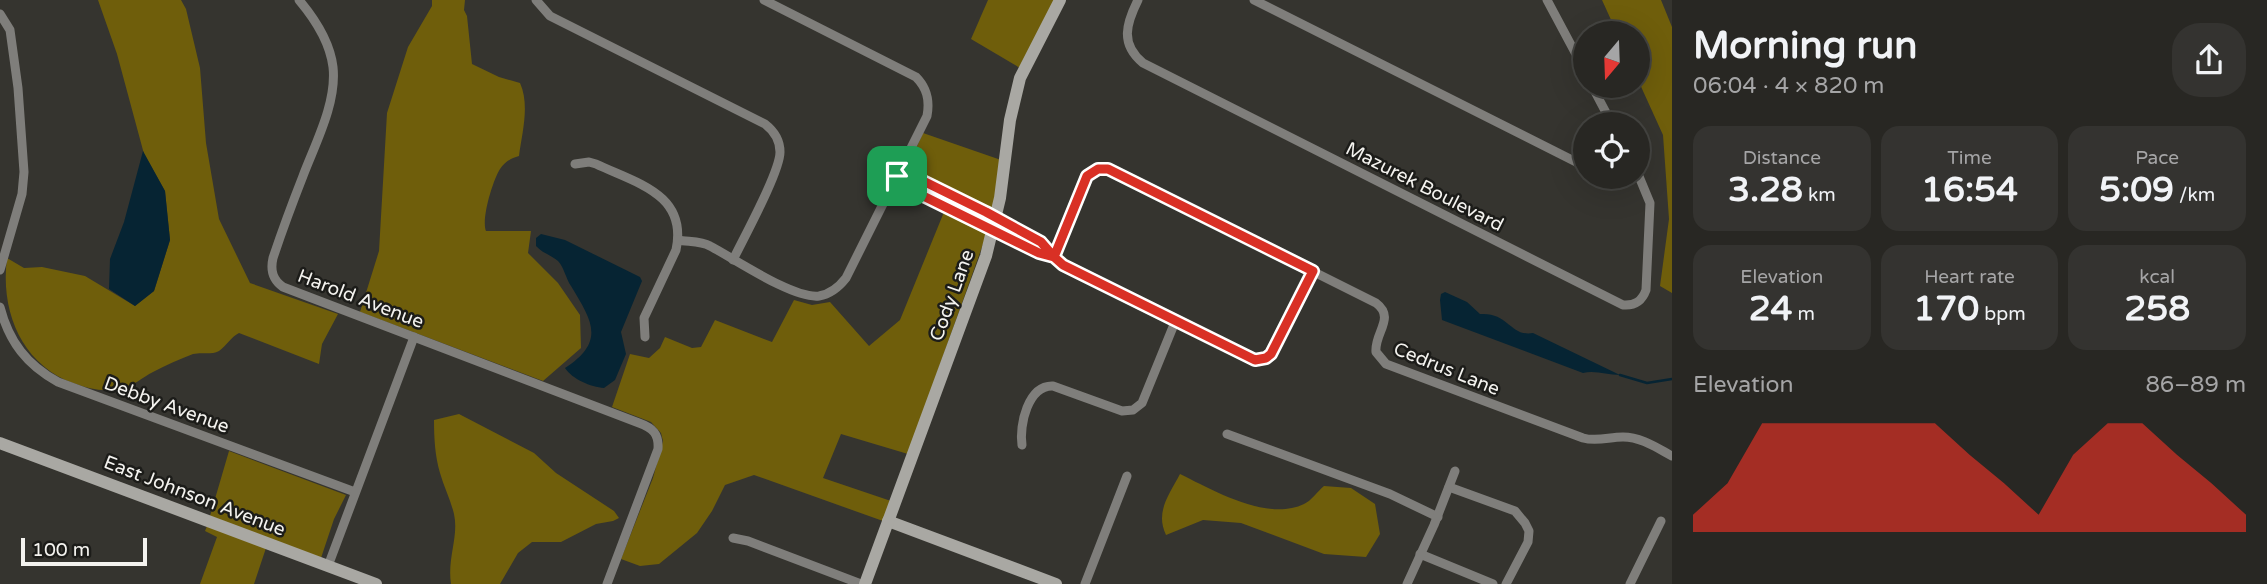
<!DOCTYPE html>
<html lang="en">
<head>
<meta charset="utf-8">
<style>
	:root { --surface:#282723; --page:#343330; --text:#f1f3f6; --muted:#a5a5a6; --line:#444441; --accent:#d93025 }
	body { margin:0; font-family:"Varela Round",sans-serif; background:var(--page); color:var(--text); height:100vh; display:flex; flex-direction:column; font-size:26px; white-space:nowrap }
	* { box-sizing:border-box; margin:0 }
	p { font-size:23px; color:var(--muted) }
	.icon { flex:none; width:38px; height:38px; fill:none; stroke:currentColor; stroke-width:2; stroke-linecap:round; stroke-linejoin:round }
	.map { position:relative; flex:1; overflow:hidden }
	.details { display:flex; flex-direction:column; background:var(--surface); width:595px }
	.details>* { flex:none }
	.needle { width:46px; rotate:199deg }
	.controls { position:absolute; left:1573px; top:21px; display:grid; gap:14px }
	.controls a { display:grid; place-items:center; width:77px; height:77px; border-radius:50%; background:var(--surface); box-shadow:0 7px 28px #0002,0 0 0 2px var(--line); font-size:35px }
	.scale { position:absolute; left:21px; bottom:18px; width:126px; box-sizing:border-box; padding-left:7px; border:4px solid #f4f3ef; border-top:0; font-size:19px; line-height:24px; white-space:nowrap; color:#f4f3ef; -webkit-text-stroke:5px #1c1c19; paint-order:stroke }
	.pin { position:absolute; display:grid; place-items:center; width:60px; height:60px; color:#fff; margin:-30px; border-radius:14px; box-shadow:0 4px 10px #0006 }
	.round { display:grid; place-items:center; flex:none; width:74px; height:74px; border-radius:28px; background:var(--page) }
	.headline { display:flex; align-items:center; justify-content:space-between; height:119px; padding:0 21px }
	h1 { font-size:38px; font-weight:700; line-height:52px }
	.stats { display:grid; grid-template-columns:repeat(3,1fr); gap:10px; height:119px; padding:7px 21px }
	.stats div { display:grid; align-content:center; border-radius:18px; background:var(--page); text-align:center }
	.stats b { font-size:35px; font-weight:700 }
	.stats small { font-size:19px; font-weight:400 }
	.stats p { font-size:19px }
	.chart { height:196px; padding:14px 21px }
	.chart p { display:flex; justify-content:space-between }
	.chart svg { width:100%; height:126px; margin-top:7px; fill:var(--accent); opacity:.7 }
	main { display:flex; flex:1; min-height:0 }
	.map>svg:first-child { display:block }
	.green { fill:#6f5e0b }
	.water { fill:#062433 }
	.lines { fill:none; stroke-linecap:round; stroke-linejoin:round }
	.stream { stroke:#062433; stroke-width:2.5 }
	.street { stroke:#7f7e7b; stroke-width:9 }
	.secondary { stroke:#a9a8a3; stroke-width:12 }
	.route-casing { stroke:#fff; stroke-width:14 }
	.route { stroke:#d93025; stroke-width:9 }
	.labels { text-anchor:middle; stroke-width:5; stroke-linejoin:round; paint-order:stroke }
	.street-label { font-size:19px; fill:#f4f3ef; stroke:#1c1c19 }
</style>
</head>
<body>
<main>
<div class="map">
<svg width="1672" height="584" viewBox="0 0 1672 584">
	<rect width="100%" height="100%" fill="#35342f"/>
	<!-- green -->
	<g class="green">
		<path d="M98 0H181L186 9 200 68 206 143 219 219 250 283 338 314 322 344 319 364 239 333C231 337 226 346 219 351 212 355 201 352 193 354 180 359 166 365 153 372 143 377 132 387 120 389 102 392 90 389 73 383 22 364 0 312 7 258L24 268 42 267 85 276 135 306 154 291 170 240 165 191 144 154 117 54Z"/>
		<path d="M432 0H465L464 10 467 16 472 64 499 77 520 83C530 105 522 133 519 156 511 158 505 162 500 169 493 180 481 219 486 231H531L528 253 558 283 580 315 581 348 543 381 360 312 379 251 387 113 408 47 432 6Z"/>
		<polygon points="988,0 1055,0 1020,68 971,39"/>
		<polygon points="1602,0 1661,0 1672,27 1672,293 1660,286 1669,219 1663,135 1638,80 1638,33 1617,33"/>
		<polygon points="923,133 1001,160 993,210 915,172 906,171"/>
		<polygon points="944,212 987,233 908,454 841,434 823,478 891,501 883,521 754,475 725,485 712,511 697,533 659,564 640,566 621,559 653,478 663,441 661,433 651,422 612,407 630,354 649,358 660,348 665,337 692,348 701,347 715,320 772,342 794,300 812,305 830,302 869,346 900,320"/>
		<path d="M459 414 534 453 556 473 614 511 619 518 613 521 596 524 561 542H532L518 553 500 584H451C447 558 459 537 454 514 451 501 444 487 440 473 435 456 434 438 434 420Z"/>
		<polygon points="229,451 346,495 334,519 321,558 210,516"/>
		<path d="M1180 474C1213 490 1267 522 1304 504 1311 501 1318 491 1324 486L1351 488 1375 504 1380 534 1366 557 1324 554 1241 523 1203 520 1166 535C1155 512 1169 495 1180 474Z"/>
		<polygon points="207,526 266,548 254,584 200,584 217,537 205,531"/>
	</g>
	<!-- water -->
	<g class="water">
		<polygon points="143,151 165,191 170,240 154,291 135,306 109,289 110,259 124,222"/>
		<path d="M541 234 565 240 640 277 642 281 621 332 626 354 615 380 604 388C591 387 572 379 565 368 606 341 592 321 571 286 566 279 564 267 558 261 551 255 542 253 536 246V238Z"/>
		<path d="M1445 292 1467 302 1480 314C1509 312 1510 337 1533 333L1620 375C1607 375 1595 370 1583 373L1442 320 1440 300 1441 294Z"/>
	</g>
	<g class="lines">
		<!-- stream -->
		<polyline class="stream" points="1620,375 1647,383 1672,379"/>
		<!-- street -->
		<g class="street">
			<path d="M299 0C315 19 330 42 333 67 337 103 315 144 303 176 292 204 282 231 273 258 270 271 273 280 283 287L639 423C653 428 659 434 658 449L607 584"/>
			<path d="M536 0 550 16 765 124C774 131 780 140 780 152 780 172 743 239 733 260"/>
			<path d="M1138 0C1126 24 1120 44 1143 63L1623 305C1635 306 1642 301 1646 290L1650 203 1638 174"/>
			<polyline points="1254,0 1586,167"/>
			<polyline points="1547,0 1586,73"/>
			<polyline points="0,14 10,30 18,88 24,172 22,194 0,270"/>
			<polyline points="1592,86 1612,124"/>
			<path d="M575 164 589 162 596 164C636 183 688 194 676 250L644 318 645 337"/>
			<polyline points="897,176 913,176 986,212 1041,242 1063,265 1255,360 1266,358 1271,354 1313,271"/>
			<polyline points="897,176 905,187 1039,253 1054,257"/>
			<path d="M678 240C688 242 701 241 710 246 735 259 793 299 819 296 831 294 839 287 846 278L927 116C930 100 927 88 916 77L764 0"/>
			<path d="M1054 257 1087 176 1098 169H1108L1376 303C1396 318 1374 333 1376 352L1386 364 1583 438C1597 442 1609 437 1623 437 1641 437 1657 448 1672 456"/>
			<path d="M0 307C9 342 27 365 58 382L355 492"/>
			<polyline points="1227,434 1390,494 1438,517"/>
			<path d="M1022 445C1019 425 1028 385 1053 386L1122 411 1133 410 1142 403 1175 322"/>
			<polyline points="1449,487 1515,511 1525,523 1529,531 1528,542 1506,584"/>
			<polyline points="733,538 748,541 861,584"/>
			<polyline points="1420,554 1493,584"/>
			<polyline points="328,566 414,337"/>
			<polyline points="1085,584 1127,476"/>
			<polyline points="1407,584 1434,525 1455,471"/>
			<polyline points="1630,584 1661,521"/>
		</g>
		<!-- secondary -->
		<g class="secondary">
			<polyline points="0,443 376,584"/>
			<polyline points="888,521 1056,584"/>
			<polyline points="865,584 986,256 1000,198 1010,120 1020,78 1060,0"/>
		</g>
	</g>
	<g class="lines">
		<!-- route casing -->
		<g class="route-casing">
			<polyline id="route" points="897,176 905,187 1039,253 1054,257 1063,265 1255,360 1266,358 1271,354 1313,271 1108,169 1098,169 1087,176 1054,257 1041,242 986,212 913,176 897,176"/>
		</g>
		<!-- route -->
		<use href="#route" class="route"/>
	</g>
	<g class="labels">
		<!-- street labels -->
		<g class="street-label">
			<text transform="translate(1425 186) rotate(27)" y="7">Mazurek Boulevard</text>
			<text transform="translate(951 295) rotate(-70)" y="7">Cody Lane</text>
			<text transform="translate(361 298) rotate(21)" y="7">Harold Avenue</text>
			<text transform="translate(1447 368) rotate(22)" y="7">Cedrus Lane</text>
			<text transform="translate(167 404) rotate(20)" y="7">Debby Avenue</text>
			<text transform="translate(195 495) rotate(21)" y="7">East Johnson Avenue</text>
		</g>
	</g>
</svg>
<div class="controls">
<a><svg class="needle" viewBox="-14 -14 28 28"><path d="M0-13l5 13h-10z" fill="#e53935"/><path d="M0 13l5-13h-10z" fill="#a5a5a6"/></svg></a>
<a><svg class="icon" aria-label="locate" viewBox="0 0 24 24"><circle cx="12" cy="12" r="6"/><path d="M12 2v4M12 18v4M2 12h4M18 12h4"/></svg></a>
</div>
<div class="scale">100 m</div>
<div class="pin" style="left:897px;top:176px;background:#1e9e55"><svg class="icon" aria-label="arrive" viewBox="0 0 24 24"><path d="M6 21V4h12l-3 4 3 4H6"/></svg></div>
</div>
<section class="details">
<div class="headline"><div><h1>Morning run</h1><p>06:04 · 4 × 820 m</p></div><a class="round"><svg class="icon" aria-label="share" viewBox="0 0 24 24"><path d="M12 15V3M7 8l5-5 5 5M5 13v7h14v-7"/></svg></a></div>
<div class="stats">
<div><p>Distance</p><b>3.28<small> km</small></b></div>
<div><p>Time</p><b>16:54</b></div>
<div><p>Pace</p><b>5:09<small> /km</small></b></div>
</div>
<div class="stats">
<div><p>Elevation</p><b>24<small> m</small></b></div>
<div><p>Heart rate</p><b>170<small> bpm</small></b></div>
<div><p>kcal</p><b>258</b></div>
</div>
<div class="chart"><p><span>Elevation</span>86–89 m</p>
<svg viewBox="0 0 160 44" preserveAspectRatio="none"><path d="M0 44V38L10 27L20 6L30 6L40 6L50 6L60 6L70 6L80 17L90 27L100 38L110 17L120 6L130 6L140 17L150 27L160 38V44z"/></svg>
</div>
</section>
</main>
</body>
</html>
